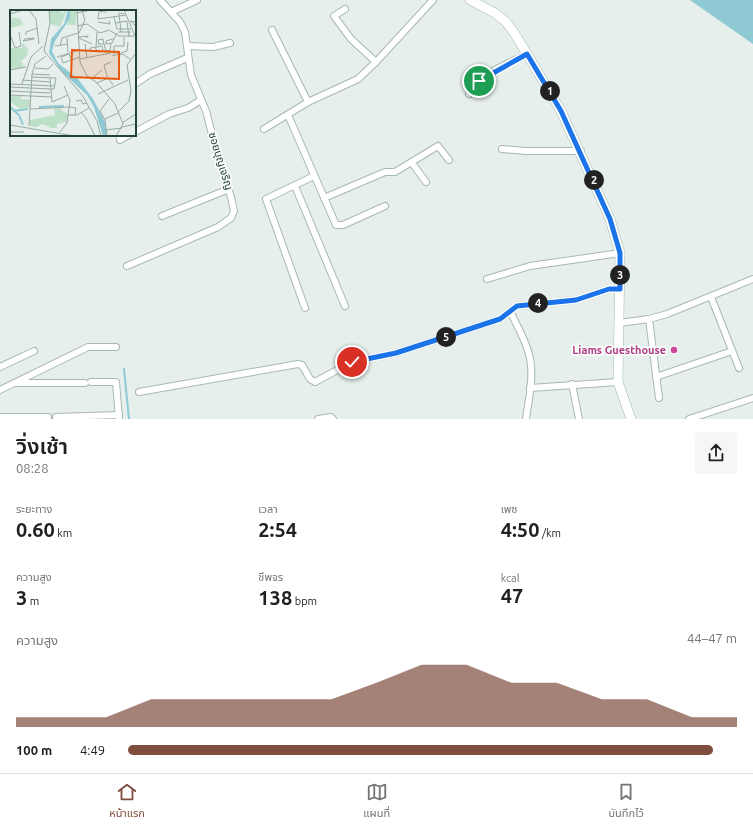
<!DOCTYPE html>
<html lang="th">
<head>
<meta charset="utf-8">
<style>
	:root { --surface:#fff; --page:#f6f6f6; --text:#202124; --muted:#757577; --line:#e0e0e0; --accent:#7f4e3f }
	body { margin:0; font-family:Ubuntu,"Noto Sans Thai",sans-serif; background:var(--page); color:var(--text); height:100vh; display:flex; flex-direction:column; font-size:15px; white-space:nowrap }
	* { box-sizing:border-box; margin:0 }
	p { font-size:13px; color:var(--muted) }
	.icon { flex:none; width:22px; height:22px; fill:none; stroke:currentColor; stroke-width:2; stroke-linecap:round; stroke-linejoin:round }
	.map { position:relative; height:419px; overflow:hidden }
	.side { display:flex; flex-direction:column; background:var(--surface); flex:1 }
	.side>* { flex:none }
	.pin { position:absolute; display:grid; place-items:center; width:34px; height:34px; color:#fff; margin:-17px; border:2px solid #fff; border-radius:50%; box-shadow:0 1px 4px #0007 }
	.km { position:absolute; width:20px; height:20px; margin:-10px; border-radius:50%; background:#222; color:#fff; font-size:11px; line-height:20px; text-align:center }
	.round { display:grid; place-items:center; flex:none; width:42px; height:42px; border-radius:4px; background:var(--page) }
	.headline { display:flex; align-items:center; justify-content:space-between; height:68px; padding:0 16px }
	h1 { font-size:22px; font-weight:600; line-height:30px }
	.metrics { display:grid; grid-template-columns:repeat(3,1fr); gap:6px; height:68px; padding:4px 16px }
	.metrics div { display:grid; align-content:center }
	.metrics b { font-size:20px; font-weight:600 }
	.metrics small { font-size:11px; font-weight:400 }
	.metrics p { font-size:11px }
	.chart { height:112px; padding:8px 16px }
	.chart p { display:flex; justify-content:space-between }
	.chart svg { width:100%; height:72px; margin-top:4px; fill:var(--accent); opacity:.7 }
	ul { padding:0 16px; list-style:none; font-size:13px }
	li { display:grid; grid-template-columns:64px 48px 1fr; align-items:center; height:30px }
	li i { height:10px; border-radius:5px; background:var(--accent) }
	.menu { display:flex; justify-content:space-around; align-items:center; height:56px; border-top:1px solid var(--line); background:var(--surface); font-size:11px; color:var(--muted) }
	.menu a { display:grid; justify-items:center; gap:2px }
	.menu .active { color:var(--accent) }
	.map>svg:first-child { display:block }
	.water { fill:#8ec9d4 }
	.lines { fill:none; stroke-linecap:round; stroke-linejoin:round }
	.stream { stroke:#8ec9d4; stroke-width:2 }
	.street-casing { stroke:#a8b8b2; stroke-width:8 }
	.secondary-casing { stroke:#a4bbb3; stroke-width:10 }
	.street { stroke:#fff; stroke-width:6 }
	.secondary { stroke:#fff; stroke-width:9 }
	.route-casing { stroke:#fff; stroke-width:8 }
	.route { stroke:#1a73e8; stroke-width:5 }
	.hotel-dot { fill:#d1479c; stroke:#f7fbf9; stroke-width:1.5 }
	.labels { text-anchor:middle; stroke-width:4; stroke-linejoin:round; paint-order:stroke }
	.street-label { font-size:11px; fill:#24423a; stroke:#f7fbf9 }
	.hotel-label { font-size:11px; font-weight:bold; fill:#b23c85; stroke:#f7fbf9; text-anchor:end }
	.inset-river { fill:none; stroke:#8ec9d4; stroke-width:2 }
	.inset-road { fill:none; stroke:#98aaa4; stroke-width:1 }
	.view { fill:#e8590c; fill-opacity:0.15; stroke:#e8590c; stroke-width:2 }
	.inset-edge { fill:none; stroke:#24423a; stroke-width:2 }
</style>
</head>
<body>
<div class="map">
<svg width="753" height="419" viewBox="0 0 753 419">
	<rect width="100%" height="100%" fill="#e6efeb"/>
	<!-- water -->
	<polygon class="water" points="690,0 753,0 753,44"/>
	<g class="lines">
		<!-- stream -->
		<polyline class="stream" points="124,369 129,419"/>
		<!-- street casing -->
		<g class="street-casing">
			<g id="street">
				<polyline points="345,9 334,16 351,39 376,62"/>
				<polyline points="171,12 197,0"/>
				<polyline points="272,30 308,102"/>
				<polyline points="187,46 213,47 230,43"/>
				<polyline points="135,84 150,74 187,58"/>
				<path d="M469 94C481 73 506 65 527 54"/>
				<polyline points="288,115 336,225 343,225 385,206"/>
				<polyline points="264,129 308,102 358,79 376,62 433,0"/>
				<polyline points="135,132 169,114 188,108 201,100"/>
				<polyline points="119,135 120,140 129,135"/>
				<polyline points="502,149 526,151 581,151"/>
				<polyline points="412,163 426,182"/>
				<polyline points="295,186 345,306"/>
				<polyline points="324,198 385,172 395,172 438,146 449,160"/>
				<polyline points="162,216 229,189"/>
				<polyline points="127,266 218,227 231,218 234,211 231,197 220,165 206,111 191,75 185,32 180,22 160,0"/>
				<polyline points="487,279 530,266 620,253"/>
				<polyline points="711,297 739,368"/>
				<polyline points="305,308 266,199 314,176"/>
				<path d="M510 311C518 328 530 348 531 366 533 384 528 402 526 419"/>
				<polyline points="649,319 659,398"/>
				<polyline points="619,323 649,319 667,314 753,279"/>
				<polyline points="0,367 34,351"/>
				<polyline points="656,377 732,351"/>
				<polyline points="91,382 116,382 119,419"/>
				<polyline points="18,383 85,383"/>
				<polyline points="572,384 579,419"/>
				<polyline points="530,388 618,382"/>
				<polyline points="0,390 88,347 116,347"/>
				<polyline points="139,392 298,364 302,365 310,379 315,382 352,362 396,353 500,319 517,306 576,300 609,289 620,289"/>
				<polyline points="0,417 48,417"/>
				<polyline points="56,417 119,415"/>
				<polyline points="318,419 331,417 333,419"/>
				<polyline points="689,419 753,398"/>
			</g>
		</g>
		<!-- secondary casing -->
		<g class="secondary-casing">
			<polyline id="secondary" points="470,0 495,13 506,22 515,34 561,111 610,219 620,253 618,382 631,419"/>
		</g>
		<!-- street -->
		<use href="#street" class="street"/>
		<!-- secondary -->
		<use href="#secondary" class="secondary"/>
	</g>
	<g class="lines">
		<!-- route casing -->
		<g class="route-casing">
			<polyline id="route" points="352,362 396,353 500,319 517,306 576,300 609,289 620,289 620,253 610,219 561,111 527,54 479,81"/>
		</g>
		<!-- route -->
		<use href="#route" class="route"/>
	</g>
	<!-- markers -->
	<circle class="hotel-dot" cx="674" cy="350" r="4"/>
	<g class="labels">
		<!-- street labels -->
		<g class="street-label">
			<text transform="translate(221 161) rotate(73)" y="4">ซอยบุญเจริญ</text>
		</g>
		<!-- hotel labels -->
		<g class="hotel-label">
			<text x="666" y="354">Liams Guesthouse</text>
		</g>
	</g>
	<!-- overview -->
	<g transform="translate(10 10)">
		<rect width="126" height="126" fill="#e6efeb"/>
		<path d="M39 0H49L53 4 54 0H57L50 17 40 14ZM60 0H66V15H57ZM2 7 11 9 13 15 0 18ZM13 33 18 39 17 46 11 51 14 57 0 60 1 38H12ZM0 85 11 86V89L20 90V97L11 99 6 96 0 91ZM51 97V100L58 104 56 112 47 114V118H41L33 114 26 117 20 116V110L45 105 44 99Z" fill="#bfe0c8"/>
		<path d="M58 0H60V8L45 31 42 41 48 53 68 69 83 89 95 112 97 126H93L84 97 77 85 52 62 39 43 41 29 54 14Z" fill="#8ec9d4"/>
		<path class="inset-river" d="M0 97 9 105 13 115M29 97 54 96M3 101 18 99"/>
		<path class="inset-road" d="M19 0 26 9 29 34M39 0 40 13 34 41 72 85 87 111 91 126M67 0 70 52 77 66 86 72 105 94 113 114 106 126M114 0 126 28M66 3 81 0M96 3 95 1 89 2 88 9 116 5M0 4 13 0M104 7 107 19H121M88 12 100 14 99 11M126 12 120 11 126 16M105 13 117 11 119 27M67 16 77 14 90 23 99 20 109 26H124M108 22H121M111 22 109 3 114 4M69 23 75 10 72 0M0 24 5 38 11 36 9 22M16 25V22L28 18M69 27 78 26V27H75M57 28 58 42M69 28 82 34M15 29 24 28V29L13 31ZM103 29 96 31V34L102 33 107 23M75 34 77 48M89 34H94L96 41 100 40 101 34M89 35 88 30 93 29 94 34M45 36 58 34M50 36 52 28 68 23M85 38 89 42 93 41 92 36 80 38V41H86M86 38 87 22M104 44V36H114V27M110 45 113 44 121 50M102 46 117 41 118 32M47 47 69 40M61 49 59 44 51 47 53 53 70 47M70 49 101 43M101 52 94 55 97 66 103 75M25 58 38 59 43 54M0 60 16 57M22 64 40 65M22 67 46 68 44 79H40M40 68 42 92 58 85M81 69 92 60M12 70 40 72M87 73 98 68M0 74 45 76M12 74 21 47 33 36M0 77 40 79M0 81 40 83M88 84 118 70M0 85 41 87M66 91 71 90 73 94 77 93M20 99 59 97 66 98 65 105M71 102 76 108 85 126M108 102 119 91 121 81 117 55 126 43M58 105H67L79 98M95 109 108 103M112 113 126 104M0 115 64 126M19 116 22 64 25 54 36 46M112 117 126 114M95 120 112 118M0 122H14M50 122 57 113 60 90 54 76M97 126 95 110 90 101 99 89"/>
		<path class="view" d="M62 40 109 42V69L61 67Z"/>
		<rect width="126" height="126" class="inset-edge"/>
	</g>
</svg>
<div class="pin" style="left:479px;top:81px;background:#1e9e55"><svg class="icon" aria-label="arrive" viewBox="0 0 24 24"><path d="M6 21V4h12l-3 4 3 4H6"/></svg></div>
<div class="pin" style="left:352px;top:362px;background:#d93025"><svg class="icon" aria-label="check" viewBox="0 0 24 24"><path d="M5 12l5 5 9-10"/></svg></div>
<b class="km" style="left:550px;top:91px">1</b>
<b class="km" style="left:594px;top:180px">2</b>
<b class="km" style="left:620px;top:275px">3</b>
<b class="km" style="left:538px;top:303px">4</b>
<b class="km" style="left:446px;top:337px">5</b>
</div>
<section class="side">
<div class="headline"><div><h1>วิ่งเช้า</h1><p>08:28</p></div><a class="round"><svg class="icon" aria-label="share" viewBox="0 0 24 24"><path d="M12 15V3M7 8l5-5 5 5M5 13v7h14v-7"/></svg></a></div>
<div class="metrics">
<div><p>ระยะทาง</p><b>0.60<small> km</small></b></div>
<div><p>เวลา</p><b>2:54</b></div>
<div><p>เพซ</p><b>4:50<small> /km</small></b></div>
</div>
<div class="metrics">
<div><p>ความสูง</p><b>3<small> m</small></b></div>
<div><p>ชีพจร</p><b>138<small> bpm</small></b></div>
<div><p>kcal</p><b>47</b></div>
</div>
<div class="chart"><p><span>ความสูง</span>44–47 m</p>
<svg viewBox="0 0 160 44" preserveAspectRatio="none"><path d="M0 44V38L10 38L20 38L30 27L40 27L50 27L60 27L70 27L80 17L90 6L100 6L110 17L120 17L130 27L140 27L150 38L160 38V44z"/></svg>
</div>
<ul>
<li><b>100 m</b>4:49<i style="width:96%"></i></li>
</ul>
</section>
<nav class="menu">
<a class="active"><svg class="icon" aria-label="home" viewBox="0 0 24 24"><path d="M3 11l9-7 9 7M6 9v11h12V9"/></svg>หน้าแรก</a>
<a><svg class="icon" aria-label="map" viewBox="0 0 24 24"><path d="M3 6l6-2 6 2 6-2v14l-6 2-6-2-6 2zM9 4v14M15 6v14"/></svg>แผนที่</a>
<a><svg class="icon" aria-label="saved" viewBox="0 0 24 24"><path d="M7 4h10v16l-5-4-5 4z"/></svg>บันทึกไว้</a>
</nav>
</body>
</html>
